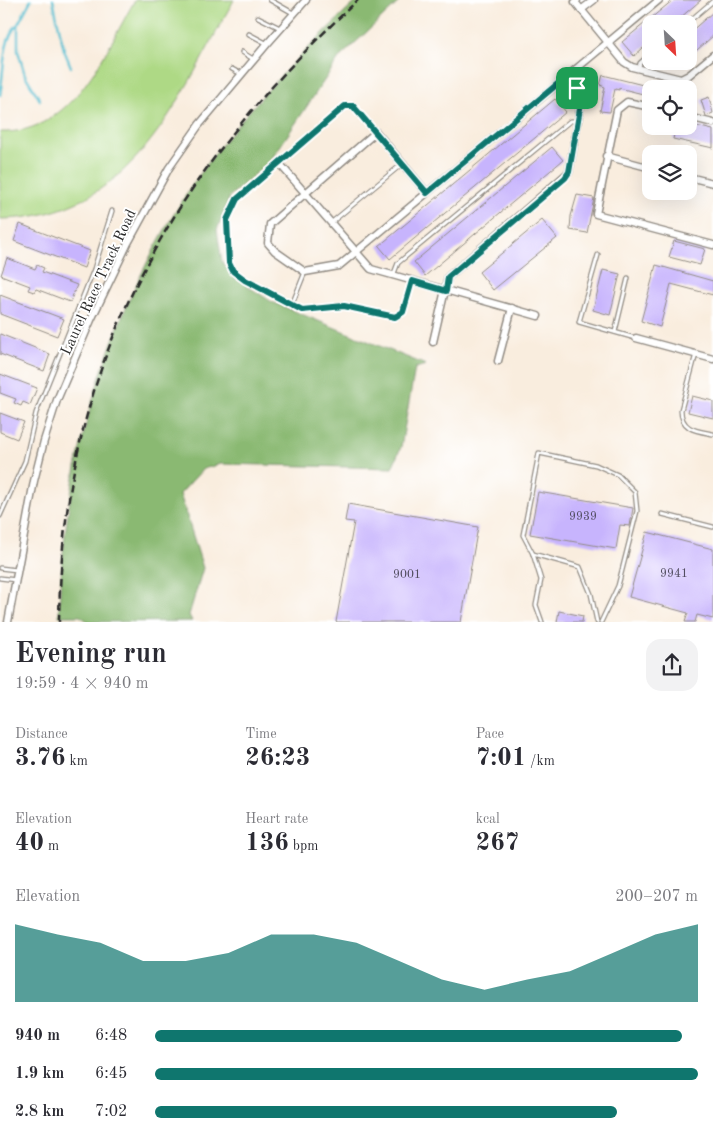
<!DOCTYPE html>
<html lang="en">
<head>
<meta charset="utf-8">
<style>
	:root { --surface:#fff; --page:#f2f2f3; --text:#2b2b33; --muted:#7c7c81; --accent:#0f766e }
	body { margin:0; font-family:"Old Standard TT",serif; background:var(--page); color:var(--text); height:100vh; display:flex; flex-direction:column; font-size:19px; white-space:nowrap }
	* { box-sizing:border-box; margin:0 }
	p { font-size:16px; color:var(--muted) }
	.icon { flex:none; width:28px; height:28px; fill:none; stroke:currentColor; stroke-width:2; stroke-linecap:round; stroke-linejoin:round }
	.map { position:relative; height:622px; overflow:hidden }
	.drawer { display:flex; flex-direction:column; background:var(--surface); flex:1 }
	.drawer>* { flex:none }
	.needle { width:32px; rotate:155deg }
	.controls { position:absolute; left:642px; top:15px; display:grid; gap:10px }
	.controls a { display:grid; place-items:center; width:55px; height:55px; border-radius:10px; background:var(--surface); box-shadow:0 5px 20px #0002; font-size:25px }
	.pin { position:absolute; display:grid; place-items:center; width:42px; height:42px; color:#fff; margin:-21px; border-radius:10px; box-shadow:0 2px 8px #0006 }
	.round { display:grid; place-items:center; flex:none; width:52px; height:52px; border-radius:15px; background:var(--page) }
	.summary { display:flex; align-items:center; justify-content:space-between; height:85px; padding:0 15px }
	h1 { font-size:28px; font-weight:700; line-height:38px }
	.metrics { display:grid; grid-template-columns:repeat(3,1fr); gap:8px; height:85px; padding:5px 15px }
	.metrics div { display:grid; align-content:center }
	.metrics b { font-size:25px; font-weight:700 }
	.metrics small { font-size:14px; font-weight:400 }
	.metrics p { font-size:14px }
	.chart { height:140px; padding:10px 15px }
	.chart p { display:flex; justify-content:space-between }
	.chart svg { width:100%; height:90px; margin-top:5px; fill:var(--accent); opacity:.7 }
	ul { padding:0 15px; list-style:none; font-size:16px }
	li { display:grid; grid-template-columns:80px 60px 1fr; align-items:center; height:38px }
	li i { height:12px; border-radius:6px; background:var(--accent) }
	.map>svg:first-child { display:block }
	.green { fill:#aed985; stroke:#6c8258 }
	.forest { fill:#8ab972; stroke:#5a724e }
	.lines { fill:none; stroke-linecap:round; stroke-linejoin:round }
	.stream { stroke:#54bed0; stroke-width:2.5 }
	.building { fill:#c7b4fd }
	.service-casing { stroke:#928c84; stroke-width:5.5 }
	.minor-casing { stroke:#928c84; stroke-width:9 }
	.service { stroke:#fff; stroke-width:3 }
	.minor { stroke:#fff; stroke-width:6 }
	.rail { stroke:#2b2b2b; stroke-width:2.5; stroke-dasharray:8 4; stroke-linecap:butt }
	.route-casing { stroke:#fff; stroke-width:10 }
	.route { stroke:#0f766e; stroke-width:6 }
	.labels { text-anchor:middle; stroke-width:4; stroke-linejoin:round; paint-order:stroke }
	.number-label { font-size:12px; fill:#524d60 }
	.street-label { font-size:15px; fill:#2b2b2b; stroke:#fff }
</style>
</head>
<body>
<div class="map">
<svg width="713" height="622" viewBox="0 0 713 622">
	<rect width="100%" height="100%" fill="#fff"/>
	<filter id="ink" filterUnits="userSpaceOnUse"><feTurbulence type="fractalNoise" baseFrequency=".02" numOctaves="2"/><feDisplacementMap in="SourceGraphic" scale="10" xChannelSelector="R" yChannelSelector="G"/><feConvolveMatrix kernelMatrix="1 2 1 2 8 2 1 2 1" color-interpolation-filters="sRGB"/></filter>
	<filter id="wash" filterUnits="userSpaceOnUse"><feTurbulence type="fractalNoise" baseFrequency=".0096" numOctaves="4" result="noise"/><feDisplacementMap in="SourceGraphic" scale="20" xChannelSelector="R" yChannelSelector="G"/><feGaussianBlur stdDeviation="1.12" result="paint"/><feColorMatrix in="noise" values="0 0 0 0 0 0 0 0 0 0 0 0 0 0 0 0 0 1.4 0 .05"/><feComposite in="paint" operator="in"/></filter>
	<g filter="url(#wash)">
		<rect width="100%" height="100%" fill="#f9edde"/>
		<!-- green -->
		<path class="green" d="M135 0H234C178 98 134 218 0 219V132C74 134 104 53 135 0Z"/>
		<!-- forest -->
		<path class="forest" d="M358 0H401L340 57 271 160 230 196 217 230 222 262 235 278 272 302 426 365 415 368 401 447 392 468 221 464 203 469 180 494 203 568 189 615 192 621 89 622 80 616H59C63 468 105 320 186 195 233 122 295 59 358 0Z"/>
		<g class="lines">
			<!-- stream -->
			<g class="stream">
				<polyline points="31,0 18,24 18,51 25,75 40,100"/>
				<polyline points="53,0 64,50 71,67"/>
				<path d="M0 95C4 74 2 40 17 25"/>
			</g>
		</g>
		<g id="blocks">
			<!-- building -->
			<g class="building">
				<polygon points="673,0 701,0 673,24 651,24 651,41 634,56 622,42"/>
				<polygon points="713,12 713,36 689,57 689,33"/>
				<polygon points="603,75 651,87 651,96 619,88 619,90 615,89 610,112 600,111 605,87 600,85"/>
				<polygon points="709,97 713,113 706,116 701,100"/>
				<polygon points="555,99 566,112 390,259 379,246"/>
				<polygon points="692,125 713,130 713,148 673,139 676,126"/>
				<polygon points="552,147 563,160 425,276 414,262"/>
				<polygon points="577,195 594,198 587,233 570,230 571,216"/>
				<polygon points="542,220 557,238 493,290 479,272"/>
				<polygon points="20,224 90,251 84,268 14,241"/>
				<polygon points="674,241 705,249 700,265 669,257"/>
				<polygon points="7,258 35,269 37,265 44,268 42,272 77,285 70,302 36,289 34,292 28,290 30,286 1,275"/>
				<polygon points="656,265 713,281 713,295 671,284 660,327 641,321"/>
				<polygon points="603,270 620,274 610,315 593,310"/>
				<polygon points="0,295 64,319 57,336 0,314"/>
				<polygon points="0,334 50,354 44,371 0,354"/>
				<polygon points="0,374 37,388 30,405 23,402 21,406 14,403 16,399 0,393"/>
				<polygon points="692,396 713,401 713,418 688,412"/>
				<polygon points="0,413 24,422 17,439 0,432"/>
				<polygon points="538,492 633,508 630,526 620,525 616,549 530,534"/>
				<polygon points="348,504 478,527 461,622 336,622 354,522 345,521"/>
				<polygon points="647,532 713,549 713,619 697,615 695,622 685,622 688,613 629,597"/>
				<polygon points="559,611 583,616 582,622 557,622"/>
			</g>
		</g>
	</g>
	<g filter="url(#ink)">
		<use href="#blocks" fill-opacity="0" stroke="#928c84" stroke-width="1"/>
		<g class="lines">
			<!-- service casing -->
			<g class="service-casing">
				<g id="service">
					<polyline points="270,0 293,13"/>
					<polyline points="258,17 280,28"/>
					<polyline points="686,24 713,1"/>
					<polyline points="249,34 266,43"/>
					<polyline points="242,52 253,59"/>
					<polyline points="639,67 640,63 651,53"/>
					<polyline points="232,69 241,74"/>
					<polyline points="376,132 353,106 345,106 237,199 227,221 229,263 233,271 245,280 302,310 344,306 395,317 403,312 412,282"/>
					<polyline points="332,222 402,164"/>
					<polyline points="598,255 579,322 635,338"/>
					<polyline points="393,276 398,263 570,121 578,121"/>
					<polyline points="291,307 305,272"/>
					<polyline points="615,332 628,278"/>
					<path d="M696 354 681 410C681 430 697 431 713 434"/>
					<polyline points="662,514 713,527"/>
					<polyline points="0,516 25,461 36,413 94,269 112,211"/>
					<polyline points="533,554 580,567 591,594 597,622"/>
					<polyline points="0,568 17,570"/>
					<polyline points="0,578 16,580"/>
					<polyline points="542,622 536,605 541,580 533,554 523,535 539,453 596,465 618,475 635,492 637,511 618,586 601,622"/>
				</g>
			</g>
			<!-- minor casing -->
			<g class="minor-casing">
				<g id="minor">
					<polyline points="577,0 575,2 624,62 632,67 681,79 689,75 713,55"/>
					<polyline points="581,10 594,0"/>
					<polyline points="651,107 627,102 617,110 596,214 713,245"/>
					<polyline points="689,117 713,123"/>
					<polyline points="606,156 651,168"/>
					<polyline points="279,163 371,269 538,316"/>
					<polyline points="689,177 713,183"/>
					<polyline points="427,193 376,132 270,224 268,243 275,251 305,272 339,266 659,0"/>
					<polyline points="636,338 713,359"/>
					<polyline points="433,342 448,277 569,172 582,97 567,76"/>
					<polyline points="498,361 512,308"/>
					<polyline points="8,622 34,481 44,441 57,400 91,320 128,243 169,168 199,125 267,44 306,0"/>
				</g>
			</g>
			<!-- service -->
			<use href="#service" class="service"/>
			<!-- minor -->
			<use href="#minor" class="minor"/>
			<!-- rail -->
			<path class="rail" d="M59 622C62 362 171 173 358 0"/>
		</g>
	</g>
	<g class="lines" filter="url(#ink)">
		<!-- route casing -->
		<g class="route-casing">
			<polygon id="route" points="567,76 582,97 569,172 565,178 448,277 446,291 412,281 403,312 395,317 344,306 302,310 245,280 233,271 229,263 227,220 237,199 345,106 353,106 427,193"/>
		</g>
		<!-- route -->
		<use href="#route" class="route"/>
	</g>
	<g class="labels">
		<!-- number labels -->
		<g class="number-label">
			<text x="583" y="520">9939</text>
			<text x="674" y="577">9941</text>
			<text x="407" y="578">9001</text>
		</g>
		<!-- street labels -->
		<g class="street-label">
			<text transform="translate(98 282) rotate(-65)" y="5">Laurel Race Track Road</text>
		</g>
	</g>
</svg>
<div class="controls">
<a><svg class="needle" viewBox="-14 -14 28 28"><path d="M0-13l5 13h-10z" fill="#e53935"/><path d="M0 13l5-13h-10z" fill="#7c7c81"/></svg></a>
<a><svg class="icon" aria-label="locate" viewBox="0 0 24 24"><circle cx="12" cy="12" r="6"/><path d="M12 2v4M12 18v4M2 12h4M18 12h4"/></svg></a>
<a><svg class="icon" aria-label="layers" viewBox="0 0 24 24"><path d="M12 4l9 5-9 5-9-5zM3 14l9 5 9-5"/></svg></a>
</div>
<div class="pin" style="left:577px;top:88px;background:#1e9e55"><svg class="icon" aria-label="arrive" viewBox="0 0 24 24"><path d="M6 21V4h12l-3 4 3 4H6"/></svg></div>
</div>
<section class="drawer">
<div class="summary"><div><h1>Evening run</h1><p>19:59 · 4 × 940 m</p></div><a class="round"><svg class="icon" aria-label="share" viewBox="0 0 24 24"><path d="M12 15V3M7 8l5-5 5 5M5 13v7h14v-7"/></svg></a></div>
<div class="metrics">
<div><p>Distance</p><b>3.76<small> km</small></b></div>
<div><p>Time</p><b>26:23</b></div>
<div><p>Pace</p><b>7:01<small> /km</small></b></div>
</div>
<div class="metrics">
<div><p>Elevation</p><b>40<small> m</small></b></div>
<div><p>Heart rate</p><b>136<small> bpm</small></b></div>
<div><p>kcal</p><b>267</b></div>
</div>
<div class="chart"><p><span>Elevation</span>200–207 m</p>
<svg viewBox="0 0 160 44" preserveAspectRatio="none"><path d="M0 44V6L10 11L20 15L30 24L40 24L50 20L60 11L70 11L80 15L90 24L100 33L110 38L120 33L130 29L140 20L150 11L160 6V44z"/></svg>
</div>
<ul>
<li><b>940 m</b>6:48<i style="width:97%"></i></li>
<li><b>1.9 km</b>6:45<i style="width:100%"></i></li>
<li><b>2.8 km</b>7:02<i style="width:85%"></i></li>
</ul>
</section>
</body>
</html>
